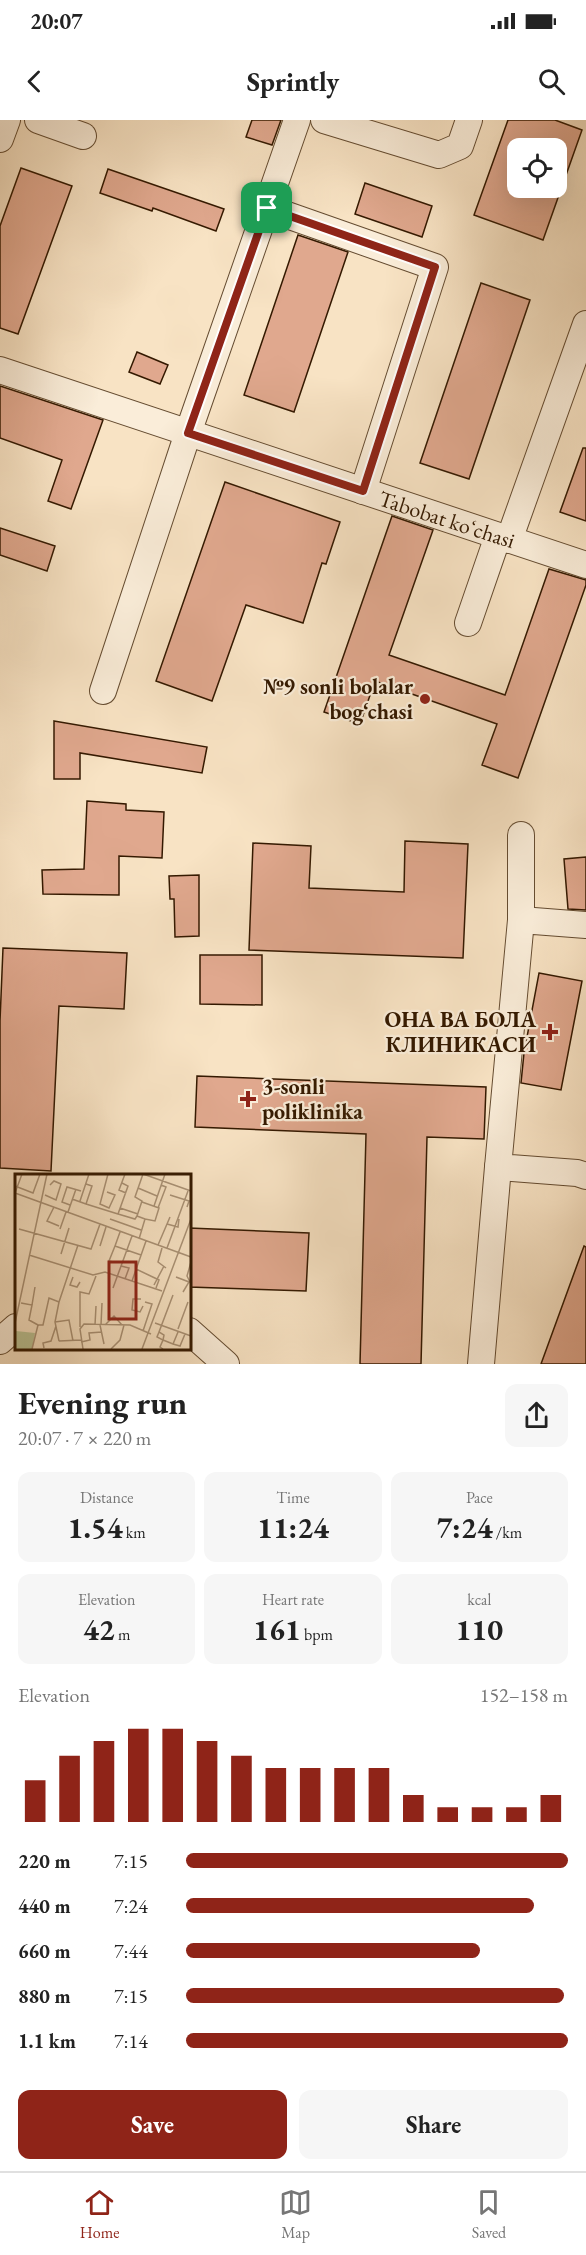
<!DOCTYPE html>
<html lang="en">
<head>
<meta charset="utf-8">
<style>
	:root { --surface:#fff; --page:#f6f6f6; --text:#222; --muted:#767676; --line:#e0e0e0; --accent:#8f2418 }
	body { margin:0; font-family:"EB Garamond",serif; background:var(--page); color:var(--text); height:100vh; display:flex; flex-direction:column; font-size:22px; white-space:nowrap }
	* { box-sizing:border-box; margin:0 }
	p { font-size:20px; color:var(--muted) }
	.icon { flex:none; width:33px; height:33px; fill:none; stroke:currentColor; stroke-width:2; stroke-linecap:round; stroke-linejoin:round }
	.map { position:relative; height:1244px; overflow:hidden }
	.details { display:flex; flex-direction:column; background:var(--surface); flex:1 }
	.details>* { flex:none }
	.buttons { position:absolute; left:507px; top:18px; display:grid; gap:12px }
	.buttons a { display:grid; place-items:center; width:60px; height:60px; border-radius:12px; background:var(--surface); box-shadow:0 6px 24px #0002; font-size:30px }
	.pin { position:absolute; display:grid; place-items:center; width:51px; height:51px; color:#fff; margin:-26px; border-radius:12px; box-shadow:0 3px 9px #0006 }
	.round { display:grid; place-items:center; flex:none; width:63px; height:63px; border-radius:12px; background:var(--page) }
	.headline { display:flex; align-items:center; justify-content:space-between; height:102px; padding:0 18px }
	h1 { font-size:33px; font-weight:700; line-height:45px }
	.stats { display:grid; grid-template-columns:repeat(3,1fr); gap:9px; height:102px; padding:6px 18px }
	.stats div { display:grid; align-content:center; border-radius:12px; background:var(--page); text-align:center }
	.stats b { font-size:30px; font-weight:700 }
	.stats small { font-size:16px; font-weight:400 }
	.stats p { font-size:16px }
	.chart { height:168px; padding:12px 18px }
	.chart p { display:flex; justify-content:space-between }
	.chart svg { width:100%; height:108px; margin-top:6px; stroke:var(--accent); stroke-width:6 }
	.cta { display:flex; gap:12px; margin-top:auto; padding:12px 18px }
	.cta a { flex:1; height:69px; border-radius:12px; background:var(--accent); color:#fff; font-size:24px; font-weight:700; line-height:69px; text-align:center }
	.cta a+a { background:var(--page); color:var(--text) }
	ul { padding:0 18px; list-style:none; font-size:20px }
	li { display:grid; grid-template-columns:96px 72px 1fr; align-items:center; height:45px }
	li i { height:15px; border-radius:8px; background:var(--accent) }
	.status { display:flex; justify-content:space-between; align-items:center; height:42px; padding:0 30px; background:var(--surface); direction:ltr }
	.status svg { height:16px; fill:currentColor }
	header { display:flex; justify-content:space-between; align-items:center; height:78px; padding:0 18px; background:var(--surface); font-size:27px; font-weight:700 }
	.tabs { display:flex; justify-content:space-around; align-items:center; height:84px; border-top:2px solid var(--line); background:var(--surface); font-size:16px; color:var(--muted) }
	.tabs a { display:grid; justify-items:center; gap:3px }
	.tabs .on { color:var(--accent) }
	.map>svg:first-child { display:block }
	.building { fill:#e0a88e; stroke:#341900; stroke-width:1.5; fill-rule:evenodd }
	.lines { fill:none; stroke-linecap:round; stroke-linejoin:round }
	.minor-casing { stroke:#654c31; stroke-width:28 }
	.minor { stroke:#faedd9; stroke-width:26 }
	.route-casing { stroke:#fff; stroke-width:12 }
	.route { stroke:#8f2418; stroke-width:8 }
	.poi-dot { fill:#8f2418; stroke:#faedd9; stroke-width:2 }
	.labels { text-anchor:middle; stroke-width:4.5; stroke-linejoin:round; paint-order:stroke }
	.street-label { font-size:22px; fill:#341900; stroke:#faedd9 }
	.poi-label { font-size:22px; font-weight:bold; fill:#341900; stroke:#faedd9; text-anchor:end }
	.inset-road { fill:none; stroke:#aa9276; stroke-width:1.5 }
	.view { fill:#8f2418; fill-opacity:0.15; stroke:#8f2418; stroke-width:3 }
	.inset-edge { fill:none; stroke:#341900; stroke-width:3 }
</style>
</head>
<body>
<div class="status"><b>20:07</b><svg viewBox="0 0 49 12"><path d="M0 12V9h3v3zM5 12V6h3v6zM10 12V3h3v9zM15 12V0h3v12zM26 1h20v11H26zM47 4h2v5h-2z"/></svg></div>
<header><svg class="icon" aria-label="back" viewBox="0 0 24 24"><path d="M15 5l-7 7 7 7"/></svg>Sprintly<svg class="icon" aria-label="search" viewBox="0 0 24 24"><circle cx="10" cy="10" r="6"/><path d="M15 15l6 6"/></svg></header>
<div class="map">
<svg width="586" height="1244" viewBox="0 0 586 1244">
	<rect width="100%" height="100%" fill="#f8e3c4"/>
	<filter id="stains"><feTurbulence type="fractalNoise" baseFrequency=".00333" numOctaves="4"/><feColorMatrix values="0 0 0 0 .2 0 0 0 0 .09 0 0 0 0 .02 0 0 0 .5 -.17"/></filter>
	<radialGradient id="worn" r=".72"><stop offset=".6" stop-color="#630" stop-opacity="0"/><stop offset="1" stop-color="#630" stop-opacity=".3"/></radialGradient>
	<!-- building -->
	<g class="building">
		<polygon points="252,0 281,0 272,25 246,17"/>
		<path d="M508 0H555L582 10 543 120 474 95ZM518 28H556V68H518Z"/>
		<polygon points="21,48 72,66 18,214 0,208 0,106"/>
		<polygon points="108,49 224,89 216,111 153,88 152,91 100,73"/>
		<polygon points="365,63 432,86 422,117 355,94"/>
		<polygon points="298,115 348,132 294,292 244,275"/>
		<polygon points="481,163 530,180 469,359 420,343"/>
		<polygon points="137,232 168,245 160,264 129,252"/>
		<polygon points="0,266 103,300 71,389 48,381 62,340 0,318"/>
		<polygon points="583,328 586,328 586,401 560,392"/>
		<polygon points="225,362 340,402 326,444 322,443 303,503 246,485 212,581 156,561"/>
		<polygon points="392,396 433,410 389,535 505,575 549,449 586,460 586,465 518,658 482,645 497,604 375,561 360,604 324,592"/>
		<polygon points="0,408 55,426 47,451 0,435"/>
		<polygon points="54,601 207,627 202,653 80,633 80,659 54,659"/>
		<polygon points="87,681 126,684 126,690 164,692 162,738 119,736 119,775 43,774 42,750 84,749"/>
		<polygon points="405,721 468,724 463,838 249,830 253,723 311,726 309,768 404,772"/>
		<polygon points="586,737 586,790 568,789 564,739"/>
		<polygon points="199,755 199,816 175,817 174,779 170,779 169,756"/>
		<polygon points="3,828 127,833 124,889 59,886 51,1051 0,1048 0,901"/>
		<polygon points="200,835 262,835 262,885 200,884"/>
		<polygon points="539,853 582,861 561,970 521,963 524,933"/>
		<polygon points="197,956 486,967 484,1019 427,1017 421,1244 360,1244 366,1014 195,1007"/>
		<polygon points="189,1108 309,1113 306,1171 189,1167"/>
		<polygon points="584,1126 586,1127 586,1244 541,1244"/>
	</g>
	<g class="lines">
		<!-- minor casing -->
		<g class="minor-casing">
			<g id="minor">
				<polyline points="38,0 83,16"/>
				<polyline points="324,0 439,35 460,26 469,0"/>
				<polyline points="0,19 7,0"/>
				<polyline points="267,88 435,147 363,371"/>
				<polyline points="0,250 586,445"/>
				<polyline points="509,420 586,204"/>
				<polyline points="468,503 498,416"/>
				<polyline points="103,571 188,313 297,0"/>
				<polyline points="521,715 521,800"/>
				<polyline points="586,805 521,800 498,1047 577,1053 586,1056"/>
				<polyline points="189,1211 226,1244"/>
				<polyline points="0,1221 16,1207"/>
				<polyline points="481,1244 498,1047"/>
			</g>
		</g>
		<!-- minor -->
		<use href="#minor" class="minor"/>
	</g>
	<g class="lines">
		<!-- route casing -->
		<g class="route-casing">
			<polygon id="route" points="267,88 435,147 363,371 188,313"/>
		</g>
		<!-- route -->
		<use href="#route" class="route"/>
	</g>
	<!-- markers -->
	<g class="poi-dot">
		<circle cx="425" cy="579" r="6"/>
		<path d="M547 903h6v6h6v6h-6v6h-6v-6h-6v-6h6z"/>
		<path d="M245 970h6v6h6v6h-6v6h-6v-6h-6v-6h6z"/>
	</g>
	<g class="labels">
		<!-- street labels -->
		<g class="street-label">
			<text transform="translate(447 399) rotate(18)" y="8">Tabobat koʻchasi</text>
		</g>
		<!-- poi labels -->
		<g class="poi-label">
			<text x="413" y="574">№9 sonli bolalar<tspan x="413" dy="25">bog‘chasi</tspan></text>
			<text x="536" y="907">ОНА ВА БОЛА<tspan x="536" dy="25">КЛИНИКАСИ</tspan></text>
			<text x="262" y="974" text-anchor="start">3-sonli<tspan x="262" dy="25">poliklinika</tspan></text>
		</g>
	</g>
	<!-- overview -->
	<g transform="translate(15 1054)">
		<rect width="176" height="176" fill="#f8e3c4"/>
		<path d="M0 151 1 157 20 159 17 175H0Z" fill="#bbc496"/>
		<path class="inset-road" d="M110 0 104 16 111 19M128 0 176 17M107 9 113 12 103 40 120 45 122 42M0 12 18 19 25 0M123 14 142 22M92 18 100 21 94 34 85 30 93 0M0 19 7 0M0 19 176 83M30 21 41 26 46 10 39 7 35 11M155 21 174 27 172 33M57 25 71 30 77 12 71 10M65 27 74 0M127 28 144 34 140 47 130 45M71 30 103 40M55 31 47 28 52 13 66 17M139 32 150 0M39 33 32 47 44 52M105 34 123 40M143 34 151 13 146 11M53 38 61 15M95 45 126 56M152 50 163 53 164 45M4 55 76 75 85 50M45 55 51 38M105 58 100 72 126 81M124 65 130 45 122 42 127 27 120 23 128 0M143 71 155 43M85 72 91 53M147 74 143 88 151 94M152 74 173 17M46 80 54 54M14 81 78 101 90 98 147 117M98 88 94 87 100 72M176 88 172 102 176 110M106 92 114 94 110 105M121 95 144 106 141 114M58 103 55 111 62 113 65 108M161 103 174 108 168 118M117 107 131 67M139 111 149 92M98 114 117 62M158 121 144 158 149 161 148 166 158 170 163 158M126 125H118L117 136 125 138 128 132M6 129 17 131 14 146 23 151M17 131 20 113M40 148 54 146 58 167M0 149 32 0M140 149 176 162M23 151H28L34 124 44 128 63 71M80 151 81 132M85 151 89 170M86 151 87 129M90 151 99 142 107 151M65 153V118L74 120 81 102M163 155 173 128M128 157 137 130 130 128M144 158 142 163 148 166 145 173 148 175M44 167 40 148 44 128M44 167 66 166M66 168 75 166 74 159 87 158M158 170 165 172 170 160M29 174 28 169 36 167 41 152M17 175 23 151M68 175 65 155 69 150 115 151 136 160M96 175 105 166 109 151M127 175 176 45"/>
		<path class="view" d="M94 88H121V145H94Z"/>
		<rect width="176" height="176" class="inset-edge"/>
	</g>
	<rect width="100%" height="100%" filter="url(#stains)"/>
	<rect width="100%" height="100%" fill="url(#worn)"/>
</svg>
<div class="buttons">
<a><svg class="icon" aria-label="locate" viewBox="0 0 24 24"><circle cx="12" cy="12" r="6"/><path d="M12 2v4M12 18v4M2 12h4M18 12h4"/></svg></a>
</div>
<div class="pin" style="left:267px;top:88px;background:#1e9e55"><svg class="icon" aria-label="arrive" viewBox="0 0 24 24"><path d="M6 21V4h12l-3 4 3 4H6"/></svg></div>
</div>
<section class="details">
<div class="headline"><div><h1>Evening run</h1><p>20:07 · 7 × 220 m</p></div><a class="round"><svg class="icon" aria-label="share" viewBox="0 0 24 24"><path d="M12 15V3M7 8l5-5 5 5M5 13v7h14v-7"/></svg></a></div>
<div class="stats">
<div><p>Distance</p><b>1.54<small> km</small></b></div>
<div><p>Time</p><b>11:24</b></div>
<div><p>Pace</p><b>7:24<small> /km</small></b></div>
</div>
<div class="stats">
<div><p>Elevation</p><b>42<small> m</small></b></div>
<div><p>Heart rate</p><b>161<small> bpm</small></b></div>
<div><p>kcal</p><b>110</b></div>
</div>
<div class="chart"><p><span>Elevation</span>152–158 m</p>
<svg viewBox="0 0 160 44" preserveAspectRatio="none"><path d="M5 44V27M15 44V17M25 44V11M35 44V6M45 44V6M55 44V11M65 44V17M75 44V22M85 44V22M95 44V22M105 44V22M115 44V33M125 44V38M135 44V38M145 44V38M155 44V33"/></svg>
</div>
<ul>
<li><b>220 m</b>7:15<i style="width:100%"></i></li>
<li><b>440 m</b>7:24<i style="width:91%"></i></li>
<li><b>660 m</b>7:44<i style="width:77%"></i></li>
<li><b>880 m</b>7:15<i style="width:99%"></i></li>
<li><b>1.1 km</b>7:14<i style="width:100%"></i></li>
</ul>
<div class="cta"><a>Save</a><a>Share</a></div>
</section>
<nav class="tabs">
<a class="on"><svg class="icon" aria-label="home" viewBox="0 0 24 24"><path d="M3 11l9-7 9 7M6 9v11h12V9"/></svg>Home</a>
<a><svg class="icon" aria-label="map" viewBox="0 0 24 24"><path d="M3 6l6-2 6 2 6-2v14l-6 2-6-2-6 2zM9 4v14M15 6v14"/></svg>Map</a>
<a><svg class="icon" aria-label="saved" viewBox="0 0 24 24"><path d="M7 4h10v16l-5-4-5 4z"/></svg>Saved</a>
</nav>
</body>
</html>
